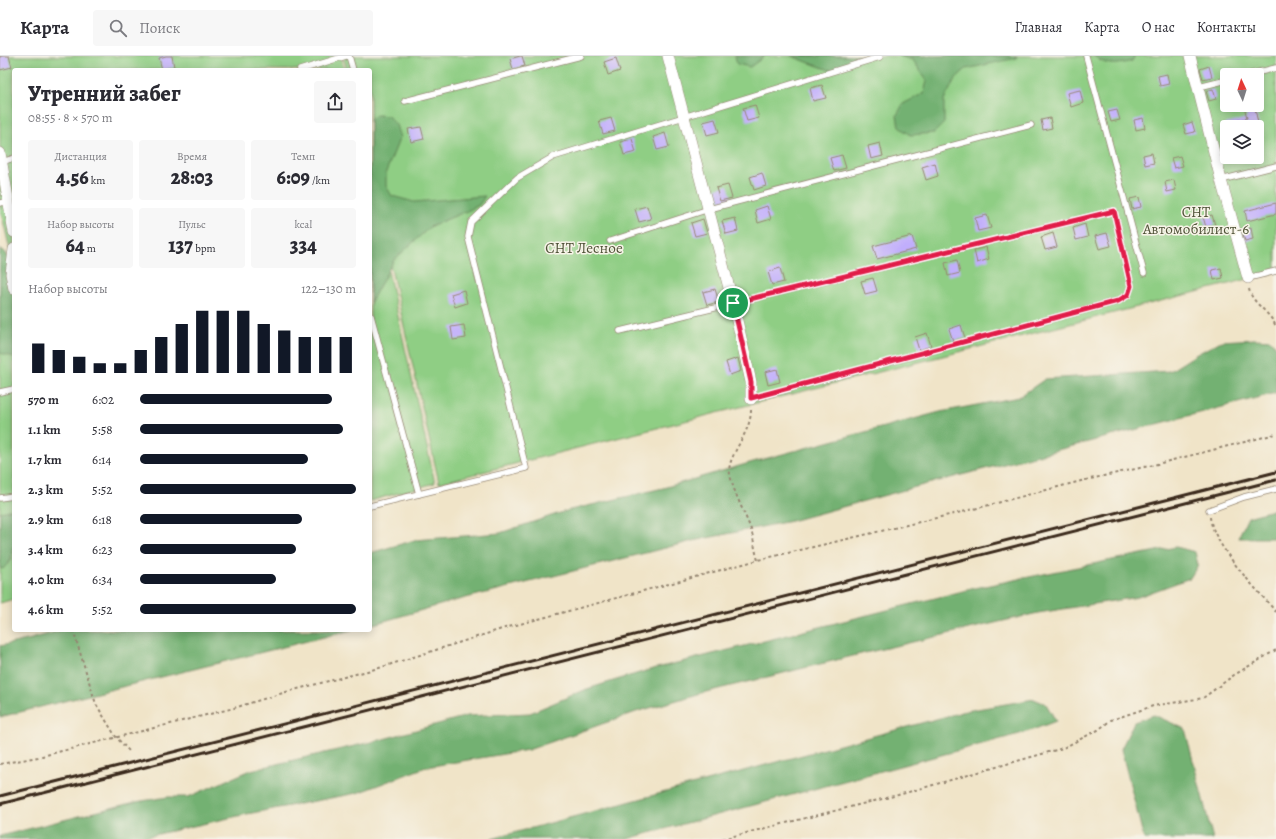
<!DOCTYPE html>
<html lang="ru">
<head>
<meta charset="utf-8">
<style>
	:root { --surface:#fff; --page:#f7f7f7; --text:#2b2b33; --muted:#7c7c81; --line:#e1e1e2; --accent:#111827 }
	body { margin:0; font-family:Alegreya,serif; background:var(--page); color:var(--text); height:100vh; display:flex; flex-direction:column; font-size:15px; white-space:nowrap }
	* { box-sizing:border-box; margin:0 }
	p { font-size:13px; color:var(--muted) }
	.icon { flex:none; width:22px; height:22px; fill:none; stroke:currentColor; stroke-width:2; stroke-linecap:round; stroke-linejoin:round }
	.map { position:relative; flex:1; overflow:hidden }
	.sheet { position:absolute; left:12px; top:12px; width:360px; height:564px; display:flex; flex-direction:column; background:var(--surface); border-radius:4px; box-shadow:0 2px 10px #0003 }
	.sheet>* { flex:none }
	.needle { width:26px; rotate:356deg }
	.tools { position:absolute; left:1220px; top:12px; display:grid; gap:8px }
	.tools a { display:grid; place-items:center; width:44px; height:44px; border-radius:4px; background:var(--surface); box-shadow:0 2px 10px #0003; font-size:20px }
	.pin { position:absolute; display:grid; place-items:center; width:34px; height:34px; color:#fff; margin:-17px; border:2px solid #fff; border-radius:50%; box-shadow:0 1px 4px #0007 }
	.round { display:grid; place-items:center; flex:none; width:42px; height:42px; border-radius:4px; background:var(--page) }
	.overview { display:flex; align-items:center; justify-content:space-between; height:68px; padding:0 16px }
	h1 { font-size:22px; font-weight:800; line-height:30px }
	.stats { display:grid; grid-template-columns:repeat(3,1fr); gap:6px; height:68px; padding:4px 16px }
	.stats div { display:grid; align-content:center; border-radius:4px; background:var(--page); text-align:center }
	.stats b { font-size:20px; font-weight:800 }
	.stats small { font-size:11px; font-weight:400 }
	.stats p { font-size:11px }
	.chart { height:112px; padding:8px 16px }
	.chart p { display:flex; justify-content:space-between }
	.chart svg { width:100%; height:72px; margin-top:4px; stroke:var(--accent); stroke-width:6 }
	ul { padding:0 16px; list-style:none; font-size:13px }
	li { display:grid; grid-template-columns:64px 48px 1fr; align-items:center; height:30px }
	li i { height:10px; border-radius:5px; background:var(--accent) }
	header { display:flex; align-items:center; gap:24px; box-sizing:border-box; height:56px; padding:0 20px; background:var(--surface); border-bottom:1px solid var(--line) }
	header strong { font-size:19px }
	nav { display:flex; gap:22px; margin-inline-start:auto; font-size:14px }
	.search { width:280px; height:36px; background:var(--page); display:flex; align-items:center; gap:10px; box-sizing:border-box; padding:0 14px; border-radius:4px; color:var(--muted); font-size:15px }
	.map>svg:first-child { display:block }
	.green { fill:#8fce84; stroke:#657c51; fill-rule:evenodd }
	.forest { fill:#73b172; stroke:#576e48 }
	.building { fill:#c1aefc }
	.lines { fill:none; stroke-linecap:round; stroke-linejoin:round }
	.service-casing { stroke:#968773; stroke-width:7 }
	.minor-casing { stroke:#968773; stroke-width:12 }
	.path { stroke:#968773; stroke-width:2; stroke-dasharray:3 3; stroke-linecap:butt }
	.service { stroke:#fff; stroke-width:5.5 }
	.minor { stroke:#fff; stroke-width:11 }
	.rail { stroke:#3b2a1e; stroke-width:3 }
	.route-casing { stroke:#fff; stroke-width:8 }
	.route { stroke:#e11d48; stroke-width:5 }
	.labels { text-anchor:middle; stroke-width:3; stroke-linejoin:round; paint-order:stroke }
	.park-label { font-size:15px; fill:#505338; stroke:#f7f3e8 }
</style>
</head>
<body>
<header>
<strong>Карта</strong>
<div class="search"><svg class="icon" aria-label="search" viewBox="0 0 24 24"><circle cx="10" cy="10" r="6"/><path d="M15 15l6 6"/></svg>Поиск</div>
<nav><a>Главная</a><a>Карта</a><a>О нас</a><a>Контакты</a></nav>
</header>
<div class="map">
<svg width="1276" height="783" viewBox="0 0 1276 783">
	<rect width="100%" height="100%" fill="#f7f3e8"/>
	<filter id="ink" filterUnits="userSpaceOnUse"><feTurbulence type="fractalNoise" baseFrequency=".025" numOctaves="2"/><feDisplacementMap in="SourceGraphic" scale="8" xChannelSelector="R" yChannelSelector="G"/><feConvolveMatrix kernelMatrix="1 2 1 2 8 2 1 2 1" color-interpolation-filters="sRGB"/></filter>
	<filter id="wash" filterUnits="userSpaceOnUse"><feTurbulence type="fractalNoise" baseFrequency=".012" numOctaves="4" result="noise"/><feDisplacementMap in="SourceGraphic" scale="16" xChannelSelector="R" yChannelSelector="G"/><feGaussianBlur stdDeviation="0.9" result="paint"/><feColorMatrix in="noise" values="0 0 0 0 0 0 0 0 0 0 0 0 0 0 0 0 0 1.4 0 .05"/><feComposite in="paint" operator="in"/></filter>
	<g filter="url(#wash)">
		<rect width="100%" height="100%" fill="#f0e4c8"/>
		<!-- green -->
		<g class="green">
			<polygon points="0,0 341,0 344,14 14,14 14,210 0,152"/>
			<path d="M343 0H1276V216L439 427 370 119V14H347ZM1227 19H1257V49H1227ZM1227 71H1257V101H1227Z"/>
			<polygon points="370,133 435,427 370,445"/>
			<polygon points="0,198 14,250 14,543 0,547"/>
		</g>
		<!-- forest -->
		<g class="forest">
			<polygon points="735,0 765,0 750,11 737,8"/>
			<polygon points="791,0 869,0 832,15"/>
			<polygon points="899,0 1017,0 1016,2 966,13 956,22 944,44 944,67 934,77 910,79 899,71 897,59 903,48 924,37 927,25 913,4"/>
			<path d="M1094 0H1135L1132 5C1118 9 1106 11 1094 0Z"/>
			<polygon points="377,59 388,60 396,69 400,81 386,116 386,130 392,140 414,146 485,140 479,149 467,155 431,170 394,204 370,247 370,63"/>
			<polygon points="0,192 5,196 14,209 14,301 0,297"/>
			<polygon points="1255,283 1271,284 1276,291 1276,337 908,433 791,465 697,484 454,545 370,569 370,497 415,484 500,477 566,455 663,432 753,406 940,356 1019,341 1045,323 1170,315 1197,298 1221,285"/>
			<polygon points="14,453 14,490 12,493 11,504 3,513 0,512 0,456"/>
			<polygon points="1276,453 1276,482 1238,482 1248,461"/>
			<polygon points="1176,491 1195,496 1198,509 1190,522 1138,541 1038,557 865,597 698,638 636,656 528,694 426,711 357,737 247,758 136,783 0,783 0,780 135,746 168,741 188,741 251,714 376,685 467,660 530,657 587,633 649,614 975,532"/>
			<polygon points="62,574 352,574 0,661 0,590 31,583"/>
			<polygon points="1034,643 1046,648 1056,665 1027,676 627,783 491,783 966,655"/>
			<polygon points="1154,659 1185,673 1213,783 1144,783 1121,693 1134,666"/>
		</g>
		<g id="blocks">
			<!-- building -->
			<g class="building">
				<polygon points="0,0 9,0 12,11 0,14"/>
				<polygon points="166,0 172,0 174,11 162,14 159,2"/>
				<polygon points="520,0 522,0 525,10 513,13 510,3"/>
				<polygon points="616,2 620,15 608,19 604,6"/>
				<polygon points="1209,10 1212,21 1203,23 1200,13"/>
				<polygon points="1167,18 1169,28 1160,30 1158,20"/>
				<polygon points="822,29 826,42 813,45 810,32"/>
				<polygon points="1213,33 1216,43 1209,45 1206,35"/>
				<polygon points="1080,34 1083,47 1071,51 1067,37"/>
				<polygon points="755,49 759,62 747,65 743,52"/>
				<polygon points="1250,49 1254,49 1259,71 1225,71 1225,68 1247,62 1244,50"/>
				<polygon points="1117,54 1120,64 1111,66 1108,56"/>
				<polygon points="611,62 615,75 603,78 599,65"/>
				<polygon points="1050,62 1052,72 1043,74 1041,64"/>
				<polygon points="1143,62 1145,72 1136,74 1134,64"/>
				<polygon points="715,63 719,76 707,79 703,66"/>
				<polygon points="1192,66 1195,76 1186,78 1183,69"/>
				<polygon points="421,71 424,83 411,86 408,73"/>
				<polygon points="665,77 669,91 657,94 653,81"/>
				<polygon points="632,83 636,96 624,99 620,86"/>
				<polygon points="880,87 883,100 871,103 868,90"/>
				<polygon points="1152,97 1154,107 1145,109 1143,99"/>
				<polygon points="842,99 846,112 834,115 830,102"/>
				<polygon points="1180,100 1183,110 1174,112 1171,102"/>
				<polygon points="935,107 938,120 926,124 922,111"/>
				<polygon points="762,117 766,130 754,134 750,121"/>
				<polygon points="1174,124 1176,134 1167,136 1165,126"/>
				<polygon points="728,129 732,142 720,145 716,132"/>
				<polygon points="1139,141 1141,151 1132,153 1130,143"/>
				<polygon points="1276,147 1276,158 1247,165 1245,155"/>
				<polygon points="647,150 651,163 639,166 635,153"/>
				<polygon points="767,150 771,163 758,167 755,154"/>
				<polygon points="987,159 991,172 978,175 975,162"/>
				<polygon points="1212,159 1215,169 1206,171 1203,161"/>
				<polygon points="735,162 738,175 726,178 722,165"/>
				<polygon points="703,163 707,177 695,180 691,167"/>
				<polygon points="1085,168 1088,181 1076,184 1073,172"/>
				<polygon points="1251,172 1253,183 1245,185 1242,175"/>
				<polygon points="1053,177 1057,191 1045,194 1041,181"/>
				<polygon points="1107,177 1111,190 1099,193 1095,180"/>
				<polygon points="912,180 916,193 877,203 873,190"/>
				<polygon points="986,191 989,203 977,207 974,194"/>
				<polygon points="957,204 960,217 948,220 945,207"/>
				<polygon points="780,212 784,226 772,229 768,216"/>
				<polygon points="1221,212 1223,222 1214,224 1212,214"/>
				<polygon points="873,222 877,235 865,238 861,225"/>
				<polygon points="715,233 719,246 707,249 703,236"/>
				<polygon points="464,234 467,247 455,251 451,238"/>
				<polygon points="464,269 466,282 453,284 451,271"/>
				<polygon points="961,269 965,282 953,285 949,273"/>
				<polygon points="927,277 931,290 919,294 915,281"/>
				<polygon points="738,302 741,315 730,319 726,306"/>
				<polygon points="777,313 780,326 768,329 765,316"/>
			</g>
		</g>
	</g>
	<g filter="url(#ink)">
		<use href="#blocks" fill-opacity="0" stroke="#968773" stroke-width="1"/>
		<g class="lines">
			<!-- service casing -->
			<g class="service-casing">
				<g id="service">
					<polyline points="349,0 353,14"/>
					<polyline points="1086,0 1144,217"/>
					<polyline points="300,14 346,0"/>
					<polyline points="1247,19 1276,12"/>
					<polyline points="1199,31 1227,24"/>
					<polyline points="405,45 581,0"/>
					<polyline points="2,106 14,102"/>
					<polyline points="1221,124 1276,110"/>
					<polyline points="0,147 9,145"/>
					<polyline points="610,185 709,153 1031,69"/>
					<polyline points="1248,222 1276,215"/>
					<polyline points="371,260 419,438 526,412 468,181 471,166 517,122 553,101 880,1"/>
					<polyline points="620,275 1114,155 1131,230 1128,239 1118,245 751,343"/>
					<polyline points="0,336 14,333"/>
					<polyline points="0,442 14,440"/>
					<polyline points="370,450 419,438"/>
					<polyline points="1209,454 1244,441 1276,433"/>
				</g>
			</g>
			<!-- minor casing -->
			<g class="minor-casing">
				<g id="minor">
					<polyline points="668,0 733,247 751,326 751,343"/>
					<polyline points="1190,0 1221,124 1248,222"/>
					<polyline points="0,97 14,176"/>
					<polyline points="14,193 11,218 14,233"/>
				</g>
			</g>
			<!-- path -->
			<g class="path">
				<path d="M1249 233C1252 248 1270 255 1276 271"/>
				<path d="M751 354C751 374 736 389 730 408 726 424 747 460 752 477 754 486 755 495 758 504"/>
				<path d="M1210 461C1213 490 1257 533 1276 556"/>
				<polyline points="73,574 96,648 116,681 129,695"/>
				<polyline points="0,708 38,701 234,652 286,636 379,612 505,572 758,504 966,455 1081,425 1149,410 1276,378"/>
				<polyline points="722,783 898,739 1063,692 1098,674 1111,664 1153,650 1203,642 1234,619 1276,594"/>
			</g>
			<!-- service -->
			<use href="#service" class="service"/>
			<!-- minor -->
			<use href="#minor" class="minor"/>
			<!-- rail -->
			<g class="rail">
				<polyline points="0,740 1276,416"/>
				<polyline points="0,748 1276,424"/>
			</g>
		</g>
	</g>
	<g class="lines" filter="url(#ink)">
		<!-- route casing -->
		<g class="route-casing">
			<polygon id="route" points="1114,155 1131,230 1128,239 1118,245 751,342 751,326 733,247"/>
		</g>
		<!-- route -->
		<use href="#route" class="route"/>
	</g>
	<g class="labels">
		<!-- park labels -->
		<g class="park-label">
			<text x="1196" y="161">СНТ<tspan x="1196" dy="17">Автомобилист-6</tspan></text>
			<text x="584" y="197">СНТ Лесное</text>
		</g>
	</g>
</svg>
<div class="tools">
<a><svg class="needle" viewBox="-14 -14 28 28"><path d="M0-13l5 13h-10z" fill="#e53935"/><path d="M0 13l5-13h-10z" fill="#7c7c81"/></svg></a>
<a><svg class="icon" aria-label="layers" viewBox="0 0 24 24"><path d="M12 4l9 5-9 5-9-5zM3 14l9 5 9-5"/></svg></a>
</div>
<div class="pin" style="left:733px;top:247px;background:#1e9e55"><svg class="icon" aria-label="arrive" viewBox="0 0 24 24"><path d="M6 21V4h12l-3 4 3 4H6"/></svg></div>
<section class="sheet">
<div class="overview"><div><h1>Утренний забег</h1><p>08:55 · 8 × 570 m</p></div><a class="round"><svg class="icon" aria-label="share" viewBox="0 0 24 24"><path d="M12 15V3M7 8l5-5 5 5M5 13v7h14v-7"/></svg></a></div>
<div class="stats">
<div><p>Дистанция</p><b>4.56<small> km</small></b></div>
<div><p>Время</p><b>28:03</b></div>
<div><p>Темп</p><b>6:09<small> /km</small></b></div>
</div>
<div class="stats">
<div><p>Набор высоты</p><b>64<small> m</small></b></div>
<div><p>Пульс</p><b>137<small> bpm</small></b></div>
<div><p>kcal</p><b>334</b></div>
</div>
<div class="chart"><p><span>Набор высоты</span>122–130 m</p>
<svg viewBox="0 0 160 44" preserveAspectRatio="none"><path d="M5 44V26M15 44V30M25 44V34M35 44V38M45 44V38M55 44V30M65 44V22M75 44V14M85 44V6M95 44V6M105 44V6M115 44V14M125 44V18M135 44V22M145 44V22M155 44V22"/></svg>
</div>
<ul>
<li><b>570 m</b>6:02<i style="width:89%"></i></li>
<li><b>1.1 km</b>5:58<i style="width:94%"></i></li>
<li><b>1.7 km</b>6:14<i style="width:78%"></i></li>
<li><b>2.3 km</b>5:52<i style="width:100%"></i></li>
<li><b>2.9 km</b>6:18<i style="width:75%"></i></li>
<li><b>3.4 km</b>6:23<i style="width:72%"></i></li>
<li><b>4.0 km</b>6:34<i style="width:63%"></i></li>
<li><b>4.6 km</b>5:52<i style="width:100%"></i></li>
</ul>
</section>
</div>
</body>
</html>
